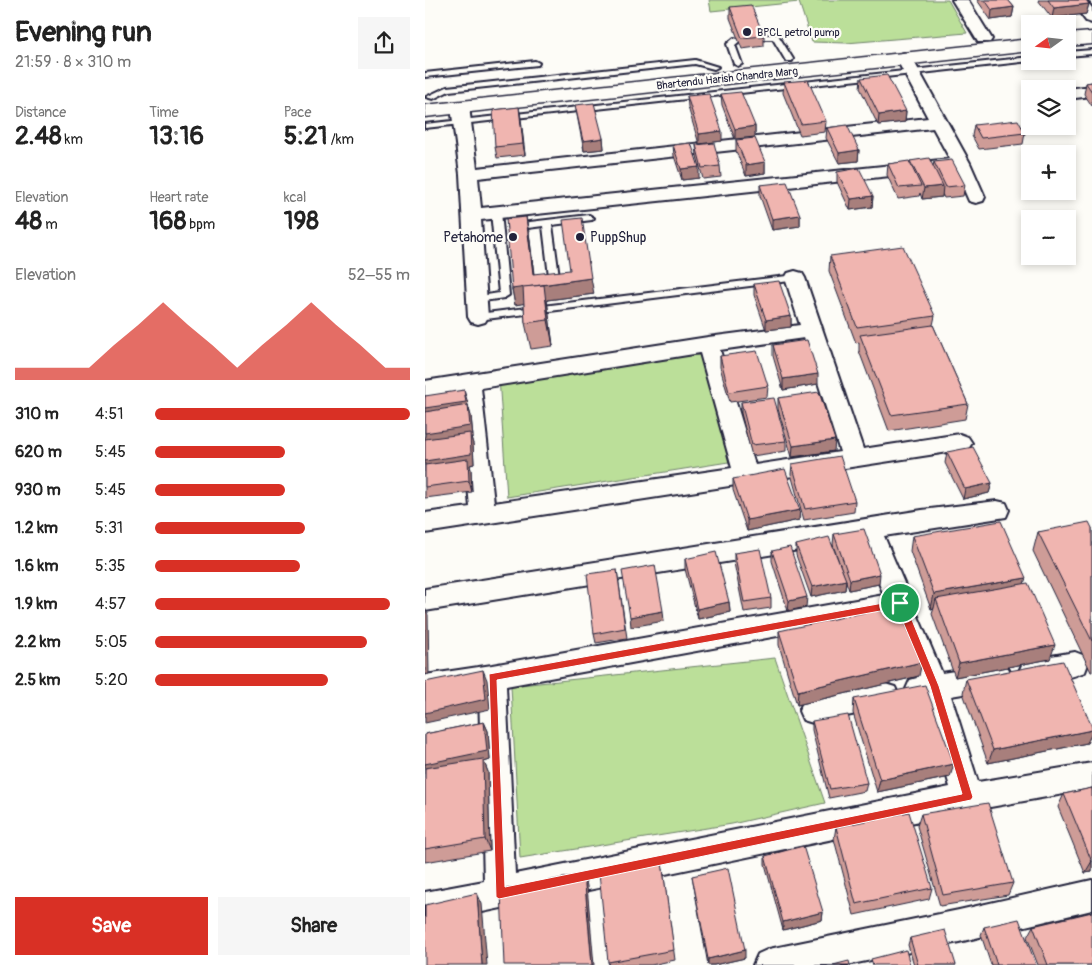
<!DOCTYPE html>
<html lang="en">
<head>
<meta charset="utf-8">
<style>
	:root { --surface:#fff; --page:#f6f6f6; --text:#222; --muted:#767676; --accent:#d93025 }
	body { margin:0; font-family:Pangolin,sans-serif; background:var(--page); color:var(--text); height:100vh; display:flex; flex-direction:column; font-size:19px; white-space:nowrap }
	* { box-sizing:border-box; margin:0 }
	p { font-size:16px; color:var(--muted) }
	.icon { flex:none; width:28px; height:28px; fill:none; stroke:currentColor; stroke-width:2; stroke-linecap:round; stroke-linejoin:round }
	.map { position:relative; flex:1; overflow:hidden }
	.panel { display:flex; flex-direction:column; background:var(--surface); width:425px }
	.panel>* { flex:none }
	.needle { width:32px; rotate:255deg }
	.tools { position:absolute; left:596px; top:15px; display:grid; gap:10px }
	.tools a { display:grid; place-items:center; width:55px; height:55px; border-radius:0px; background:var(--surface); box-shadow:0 2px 8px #0003; font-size:25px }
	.pin { position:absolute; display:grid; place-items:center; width:42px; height:42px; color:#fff; margin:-21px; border:2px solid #fff; border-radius:50%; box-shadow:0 1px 5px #0007 }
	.round { display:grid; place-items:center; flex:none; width:52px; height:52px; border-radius:0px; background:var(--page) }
	.headline { display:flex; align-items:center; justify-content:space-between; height:85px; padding:0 15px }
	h1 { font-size:28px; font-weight:700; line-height:38px }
	.figures { display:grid; grid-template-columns:repeat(3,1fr); gap:8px; height:85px; padding:5px 15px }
	.figures div { display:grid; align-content:center }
	.figures b { font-size:25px; font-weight:700 }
	.figures small { font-size:14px; font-weight:400 }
	.figures p { font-size:14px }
	.chart { height:140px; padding:10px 15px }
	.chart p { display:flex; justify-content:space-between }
	.chart svg { width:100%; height:90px; margin-top:5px; fill:var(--accent); opacity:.7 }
	.primary-button { display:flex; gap:10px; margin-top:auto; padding:10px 15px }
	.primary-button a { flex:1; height:58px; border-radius:0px; background:var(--accent); color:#fff; font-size:20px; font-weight:700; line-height:58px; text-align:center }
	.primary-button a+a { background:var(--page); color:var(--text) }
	ul { padding:0 15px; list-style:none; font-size:16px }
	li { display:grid; grid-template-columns:80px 60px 1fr; align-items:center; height:38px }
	li i { height:12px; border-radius:6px; background:var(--accent) }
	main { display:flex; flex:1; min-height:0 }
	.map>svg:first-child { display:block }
	.green { fill:#bbdf99; stroke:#6e806a }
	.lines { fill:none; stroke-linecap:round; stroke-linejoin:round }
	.lane-casing { stroke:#22223b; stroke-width:4 }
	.street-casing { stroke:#22223b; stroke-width:4 }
	.secondary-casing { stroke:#22223b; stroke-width:3 }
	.lane { fill:#fdfcf7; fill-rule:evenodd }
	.street { fill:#fdfcf7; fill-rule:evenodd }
	.secondary { fill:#fdfcf7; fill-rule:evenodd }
	.wall { fill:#ce9c97; stroke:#22223b }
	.shaded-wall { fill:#a87f7b; stroke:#22223b }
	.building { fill:#f0b5b0; stroke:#22223b }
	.route { fill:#d93025; stroke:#fff; fill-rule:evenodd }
	.poi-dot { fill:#22223b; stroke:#fdfcf7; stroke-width:2 }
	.labels { text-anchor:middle; stroke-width:4.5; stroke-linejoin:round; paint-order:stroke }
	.far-poi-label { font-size:11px; fill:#22223b; stroke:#fdfcf7; text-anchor:start }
	.far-street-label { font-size:11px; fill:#22223b; stroke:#fdfcf7 }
	.poi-label { font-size:14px; fill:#22223b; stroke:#fdfcf7; text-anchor:end }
</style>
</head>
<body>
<main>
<section class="panel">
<div class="headline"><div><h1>Evening run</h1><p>21:59 · 8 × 310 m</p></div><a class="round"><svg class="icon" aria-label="share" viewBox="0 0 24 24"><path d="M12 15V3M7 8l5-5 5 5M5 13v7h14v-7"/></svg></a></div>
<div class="figures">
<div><p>Distance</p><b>2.48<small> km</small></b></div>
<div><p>Time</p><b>13:16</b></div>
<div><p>Pace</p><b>5:21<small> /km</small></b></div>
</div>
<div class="figures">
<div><p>Elevation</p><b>48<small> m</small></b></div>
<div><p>Heart rate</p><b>168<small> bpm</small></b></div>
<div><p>kcal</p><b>198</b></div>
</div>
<div class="chart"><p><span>Elevation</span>52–55 m</p>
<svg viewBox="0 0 160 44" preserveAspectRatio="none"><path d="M0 44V38L10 38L20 38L30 38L40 27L50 17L60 6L70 17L80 27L90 38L100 27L110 17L120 6L130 17L140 27L150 38L160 38V44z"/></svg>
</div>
<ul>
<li><b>310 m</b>4:51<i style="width:100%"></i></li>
<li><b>620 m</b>5:45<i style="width:51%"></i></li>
<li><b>930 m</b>5:45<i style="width:51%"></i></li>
<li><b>1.2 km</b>5:31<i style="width:59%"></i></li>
<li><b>1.6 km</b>5:35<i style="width:57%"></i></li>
<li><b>1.9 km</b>4:57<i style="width:92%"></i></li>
<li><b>2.2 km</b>5:05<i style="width:83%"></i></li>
<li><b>2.5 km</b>5:20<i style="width:68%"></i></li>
</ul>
<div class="primary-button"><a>Save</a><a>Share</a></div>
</section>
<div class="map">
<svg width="667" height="965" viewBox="0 0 667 965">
	<rect width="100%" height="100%" fill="#fdfcf7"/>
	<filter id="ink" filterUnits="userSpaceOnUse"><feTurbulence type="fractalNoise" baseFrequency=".02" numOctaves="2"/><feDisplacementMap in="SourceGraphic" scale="10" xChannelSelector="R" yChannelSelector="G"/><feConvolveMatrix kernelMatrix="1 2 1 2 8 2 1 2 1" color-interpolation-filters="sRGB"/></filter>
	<g filter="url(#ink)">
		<!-- green -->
		<g class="green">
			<polygon points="284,0 523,0 542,33 421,43 387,42 374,2 286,11"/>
			<polygon points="288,353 316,460 82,497 74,377"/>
			<polygon points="350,658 400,803 307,824 95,858 86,686"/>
		</g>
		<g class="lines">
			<!-- lane casing -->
			<g class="lane-casing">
				<g id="lane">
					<polygon points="333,35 353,35 368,59 367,61 361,61 348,39 333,39"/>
					<polygon points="309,38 316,40 310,45 317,64 313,66 309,64 302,44"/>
					<polygon points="667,50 667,54 642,56 642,52"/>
					<polygon points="605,57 605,61 0,128 0,124"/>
					<polygon points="270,60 293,67 289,69 270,64 24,91 8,99 1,97 22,87"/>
					<polygon points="110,61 114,63 113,65 0,77 0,73"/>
					<polygon points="71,209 76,212 84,295 79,298 52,302 49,301 47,299 49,297 74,293 66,212"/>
					<polygon points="164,215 169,218 167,220 127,225 134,276 129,279 124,276 118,226 88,230 83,227 88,224"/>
					<polygon points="370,275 373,276 373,280 53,320 48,317 53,314"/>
				</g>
			</g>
			<!-- street casing -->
			<g class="street-casing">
				<g id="street">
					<polygon points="527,0 543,0 567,39 565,42 553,42"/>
					<polygon points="645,0 661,0 667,8 667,23 661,21"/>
					<path d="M479 53 485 55 487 58 545 163 560 197 558 201 551 203 544 201 530 169 56 220 63 317 60 322 53 324 46 322 43 317 35 174 26 107 29 103 35 102 41 103 44 107 52 168 503 118 471 58 473 55ZM508 128 525 159 56 208 53 178Z"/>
					<polygon points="667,86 667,96 642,99 642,89"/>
					<path d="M370 271 377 273 380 278 438 449 535 434 543 437 547 443 543 449 0 533V513L45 507 34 391 0 397V381L283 337 375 325 360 278 363 273ZM379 338 415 452 330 465 295 350ZM275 353 307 468 69 503 56 388Z"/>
					<path d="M572 501 581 503 584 510 581 517 459 536 517 673 573 664 583 668 587 676 583 684 573 688 526 696 553 782 667 763V789L543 811 0 924V892L59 881 54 691 0 699V675L67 665 459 595 436 540 0 611V589L497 510ZM467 615 492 678 485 680 481 689 485 698 495 701 500 700 525 787 90 874 81 686Z"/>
					<path d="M650 652 660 656 663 664 660 672C642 679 616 686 598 679L594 671 598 663 608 659Z"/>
					<polygon points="460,684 470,687 474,696 470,705 460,708 388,723 378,720 374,711 378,702 388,699"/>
					<polygon points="667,880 667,910 534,942 422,965 328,965 333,954 344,949 534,910"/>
				</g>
			</g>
			<!-- secondary casing -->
			<g class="secondary-casing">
				<g id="secondary">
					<polygon points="667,32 667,44 642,46 642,34"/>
					<polygon points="605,39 605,51 0,117 0,105"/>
				</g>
			</g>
			<!-- lane -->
			<use href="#lane" class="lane"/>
			<!-- street -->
			<use href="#street" class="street"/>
			<!-- secondary -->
			<use href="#secondary" class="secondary"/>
		</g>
		<!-- wall -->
		<g class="wall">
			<polygon points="552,0 583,0 589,7 587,17 566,20"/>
			<polygon points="613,0 661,0 664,4 661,14 627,18"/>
			<polygon points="305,7 339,36 339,46 317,49 305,18"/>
			<polygon points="436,78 481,111 480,122 453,125 435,88"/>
			<polygon points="359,82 401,121 400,132 375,135 358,93"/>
			<polygon points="667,82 667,106 659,94 661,83"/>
			<polygon points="296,94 330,126 330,137 310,139 297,105"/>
			<polygon points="262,96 297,141 274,144 263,107"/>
			<polygon points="150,105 178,138 179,149 159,151"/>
			<polygon points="94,107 100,155 72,158 70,147"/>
			<polygon points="549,125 600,133 598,144 554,149 547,136"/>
			<polygon points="402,128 434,150 433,161 414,163 401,138"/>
			<polygon points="311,140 340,162 340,173 321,176 311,151"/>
			<polygon points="248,145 274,178 257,180 249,156"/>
			<polygon points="271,145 295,166 296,177 278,179 272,156"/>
			<polygon points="485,161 508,166 509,162 540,185 538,196 519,198 517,194 517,197 497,199 495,193 494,196 473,199 462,175 463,164 485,163"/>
			<polygon points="412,172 448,196 447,207 425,210 412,182"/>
			<polygon points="335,185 375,215 375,226 347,230 335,196"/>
			<polygon points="104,232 109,274 169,294 122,300 128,346 106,349 100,323 99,303 90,305 87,289"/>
			<polygon points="405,256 510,316 508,325 543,404 540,419 464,431 434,351 434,342 431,343 404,271"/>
			<polygon points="329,284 366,316 366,327 341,330 329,295"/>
			<polygon points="348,345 393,384 358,390 348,356"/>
			<polygon points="295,356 343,386 342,397 305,402 295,367"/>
			<polygon points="0,396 42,400 43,406 46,416 48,437 46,437 48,444 49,464 45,465 46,470 47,492 0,498"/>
			<polygon points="353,398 409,451 367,457 353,409"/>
			<polygon points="316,402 361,441 361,451 327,456 316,413"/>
			<polygon points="522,452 567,483 564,493 538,499 520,463"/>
			<polygon points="367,464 430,501 429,512 379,520 366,474"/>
			<polygon points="308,479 375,510 374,520 322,531 308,490"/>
			<polygon points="667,528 667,672 666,672 608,551 613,532"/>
			<polygon points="409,534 454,584 424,590 408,545"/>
			<polygon points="487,536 599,584 625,659 530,677 507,614 509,608 506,609 485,551"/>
			<polygon points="371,545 421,580 420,590 386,597 371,555"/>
			<polygon points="347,551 381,607 363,611 347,561"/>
			<polygon points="309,553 346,598 346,608 319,612 309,563"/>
			<polygon points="260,559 304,602 305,612 273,619 260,569"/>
			<polygon points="192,570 202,638 171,643 169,634"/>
			<polygon points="354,631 494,676 372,705 354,645"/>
			<polygon points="541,679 667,727 667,733 662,743 563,763 538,693"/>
			<polygon points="429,699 525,777 452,792 428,713"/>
			<polygon points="387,721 442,783 440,791 404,798 387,730"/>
			<polygon points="59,722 63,731 65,760 59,762 63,772 65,851 0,862 0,734"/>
			<polygon points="667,788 667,872 660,873 633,807 639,794"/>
			<polygon points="496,814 588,883 583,895 515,906 492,826"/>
			<polygon points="411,827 507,888 504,899 429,915 409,839"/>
			<polygon points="340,856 398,912 397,920 358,930 340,864"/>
			<polygon points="237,862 250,960 226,965 184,965 183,962"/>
			<polygon points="267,876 320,958 289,965 283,965"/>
			<polygon points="608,926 667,965 613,965 602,937"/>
			<polygon points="559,927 611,965 566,965 556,935"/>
			<polygon points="485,938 531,965 489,965 483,945"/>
		</g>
		<!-- shaded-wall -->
		<g class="shaded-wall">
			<polygon points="664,4 661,14 627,18 629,8"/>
			<polygon points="589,7 587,17 566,20 567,10"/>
			<polygon points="94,107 96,118 100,155 98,144"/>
			<polygon points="481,111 480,122 453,125 454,115"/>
			<polygon points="330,126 330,137 310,139 310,129"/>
			<polygon points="297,131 297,141 274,144 274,134"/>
			<polygon points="178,138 179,149 159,151 158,141"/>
			<polygon points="434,150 433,161 414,163 414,153"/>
			<polygon points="340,162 340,173 321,176 321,165"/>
			<polygon points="274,167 274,178 257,180 256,169"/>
			<polygon points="518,186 517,197 497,199 499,188"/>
			<polygon points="448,196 447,207 425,210 426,199"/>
			<polygon points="375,215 375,226 347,230 347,219"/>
			<polygon points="101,217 104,232 110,286 166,278 169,294 122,300 128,346 123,320 121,300 90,305 87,289 108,274"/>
			<polygon points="366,316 366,327 341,330 341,320"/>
			<polygon points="393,374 393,384 358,390 358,379"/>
			<polygon points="39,390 42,400 44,412 43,405 46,416 48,437 46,437 48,444 49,464 45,465 46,470 47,492 44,481 0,472 0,408"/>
			<polygon points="410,440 409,451 367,457 368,446"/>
			<polygon points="567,483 564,493 538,499 540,489"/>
			<polygon points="375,510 374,520 322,531 322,520"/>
			<polygon points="455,574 454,584 424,590 425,580"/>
			<polygon points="601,578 596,592 511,599 509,608 506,609 509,594"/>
			<polygon points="421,580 420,590 386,597 387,587"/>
			<polygon points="382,597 381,607 363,611 364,601"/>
			<polygon points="304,602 305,612 273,619 272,609"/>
			<polygon points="0,608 3,615 4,674 0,675"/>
			<polygon points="238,611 239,621 206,627 205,617"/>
			<polygon points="630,645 625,659 530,677 534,663"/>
			<polygon points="497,662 494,676 372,705 373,691"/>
			<polygon points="58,670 62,680 65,709 0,723 0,713"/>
			<polygon points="59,722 63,731 65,760 59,762 63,772 65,851 60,839 0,774 0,764"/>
			<polygon points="667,730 667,733 662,743 563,763 568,750"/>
			<polygon points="529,764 525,777 452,792 455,780"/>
			<polygon points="667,861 667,872 660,873"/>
			<polygon points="159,874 162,886 169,965 167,965"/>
			<polygon points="52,893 57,904 62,965 57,965"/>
			<polygon points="398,912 397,920 358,930 358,922"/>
			<polygon points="320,950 320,958 289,965 283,965 283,959"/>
		</g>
		<!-- building -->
		<g class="building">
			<polygon points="560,0 583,0 589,7 567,10"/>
			<polygon points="623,0 661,0 664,4 629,8"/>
			<polygon points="326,5 339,36 317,38 305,7"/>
			<polygon points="462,75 481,111 454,115 436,78"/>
			<polygon points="383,80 401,121 376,124 359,82"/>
			<polygon points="667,82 667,92 661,83"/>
			<polygon points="316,92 330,126 310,129 296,94"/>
			<polygon points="284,94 297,131 274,134 262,96"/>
			<polygon points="169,103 178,138 158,141 150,105"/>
			<polygon points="94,107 98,144 70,147 68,110"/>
			<polygon points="593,120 600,133 556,138 549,125"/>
			<polygon points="422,125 434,150 414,153 402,128"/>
			<polygon points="330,138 340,162 321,165 311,140"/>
			<polygon points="266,143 274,167 256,169 248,145"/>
			<polygon points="289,143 295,166 277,168 271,145"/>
			<polygon points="504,158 518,186 499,188 485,161"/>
			<polygon points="527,160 540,185 521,187 509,162"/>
			<polygon points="484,161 496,186 474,188 463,164"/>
			<polygon points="434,168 448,196 426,199 412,172"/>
			<polygon points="362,182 375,215 347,219 335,185"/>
			<polygon points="101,217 108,274 145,270 138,220 157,218 166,278 87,289 81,219"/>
			<polygon points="478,246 510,316 432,327 405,256"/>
			<polygon points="354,281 366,316 341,320 329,284"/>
			<polygon points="119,285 123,320 100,323 98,287"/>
			<polygon points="508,325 543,404 466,415 435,335"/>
			<polygon points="382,340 393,374 358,379 348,345"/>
			<polygon points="332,351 343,386 304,392 295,356"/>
			<polygon points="39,390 41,402 0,408 0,396"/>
			<polygon points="394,392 410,440 368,446 353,398"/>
			<polygon points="349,398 361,441 327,445 316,402"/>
			<polygon points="43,405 45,426 0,433 0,412"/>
			<polygon points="45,433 46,454 0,461 0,439"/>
			<polygon points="548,447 567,483 540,489 522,452"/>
			<polygon points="415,456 430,501 380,509 367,464"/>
			<polygon points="43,459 44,481 0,487 0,465"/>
			<polygon points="360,469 375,510 322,520 308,479"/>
			<polygon points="576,521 601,578 509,594 487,536"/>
			<polygon points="664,522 667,528 667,641 613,532"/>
			<polygon points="439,529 455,574 425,580 409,534"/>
			<polygon points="404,537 421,580 387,587 371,545"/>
			<polygon points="365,547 382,597 364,601 347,551"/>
			<polygon points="335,549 346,598 319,602 309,553"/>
			<polygon points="291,552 304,602 272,609 260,559"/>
			<polygon points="230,565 238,611 205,617 197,571"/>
			<polygon points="192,570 200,628 169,634 162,574"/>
			<polygon points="603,583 630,645 534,663 511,599"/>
			<polygon points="473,605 497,662 373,691 354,631"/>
			<polygon points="638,661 667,727 667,730 568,750 541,679"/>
			<polygon points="58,670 61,699 0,713 0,682"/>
			<polygon points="500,685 529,764 455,780 429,699"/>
			<polygon points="423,715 442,783 405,789 387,721"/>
			<polygon points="59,722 62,751 0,764 0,734"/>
			<polygon points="58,759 60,839 0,849 0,768"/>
			<polygon points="667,788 667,862 639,794"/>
			<polygon points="563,803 588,883 518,895 496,814"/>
			<polygon points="484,812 507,888 431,904 411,827"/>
			<polygon points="378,846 398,912 358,922 340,856"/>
			<polygon points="237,862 249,950 183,962 174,873"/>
			<polygon points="303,868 320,950 283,959 267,876"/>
			<polygon points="159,874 167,965 79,965 76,890"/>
			<polygon points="52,893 57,965 0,965 0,905"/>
			<polygon points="667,912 667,965 623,965 608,926"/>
			<polygon points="594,919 611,965 572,965 559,927"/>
			<polygon points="520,930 531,965 493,965 485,938"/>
			<polygon points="481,950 485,965 448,965 446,959"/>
			<polygon points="424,961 425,965 408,965"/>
		</g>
	</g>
	<!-- route -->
	<path class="route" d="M475 600 480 603 514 686 548 797 546 800 74 899 71 897 64 674ZM472 608 505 686 537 794 80 887 72 680Z"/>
	<!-- markers -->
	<g class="poi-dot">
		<circle cx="322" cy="32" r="5"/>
		<circle cx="88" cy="237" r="5"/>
		<circle cx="155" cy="237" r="5"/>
	</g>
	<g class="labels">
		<!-- far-poi labels -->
		<g class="far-poi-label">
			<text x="332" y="36">BPCL petrol pump</text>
		</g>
		<!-- far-street labels -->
		<g class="far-street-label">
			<text transform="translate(302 78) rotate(-6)" y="4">Bhartendu Harish Chandra Marg</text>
		</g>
		<!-- poi labels -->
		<g class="poi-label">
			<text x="78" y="242">Petahome</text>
			<text x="165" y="242" text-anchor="start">PuppShup</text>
		</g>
	</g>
</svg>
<div class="tools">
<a><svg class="needle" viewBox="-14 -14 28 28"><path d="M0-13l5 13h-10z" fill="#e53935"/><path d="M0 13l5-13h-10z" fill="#767676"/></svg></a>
<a><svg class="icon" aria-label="layers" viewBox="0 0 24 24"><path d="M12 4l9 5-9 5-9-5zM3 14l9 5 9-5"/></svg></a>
<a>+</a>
<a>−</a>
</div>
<div class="pin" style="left:475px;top:603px;background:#1e9e55"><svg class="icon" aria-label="arrive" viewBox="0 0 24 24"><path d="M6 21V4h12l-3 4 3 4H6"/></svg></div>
</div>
</main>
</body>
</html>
